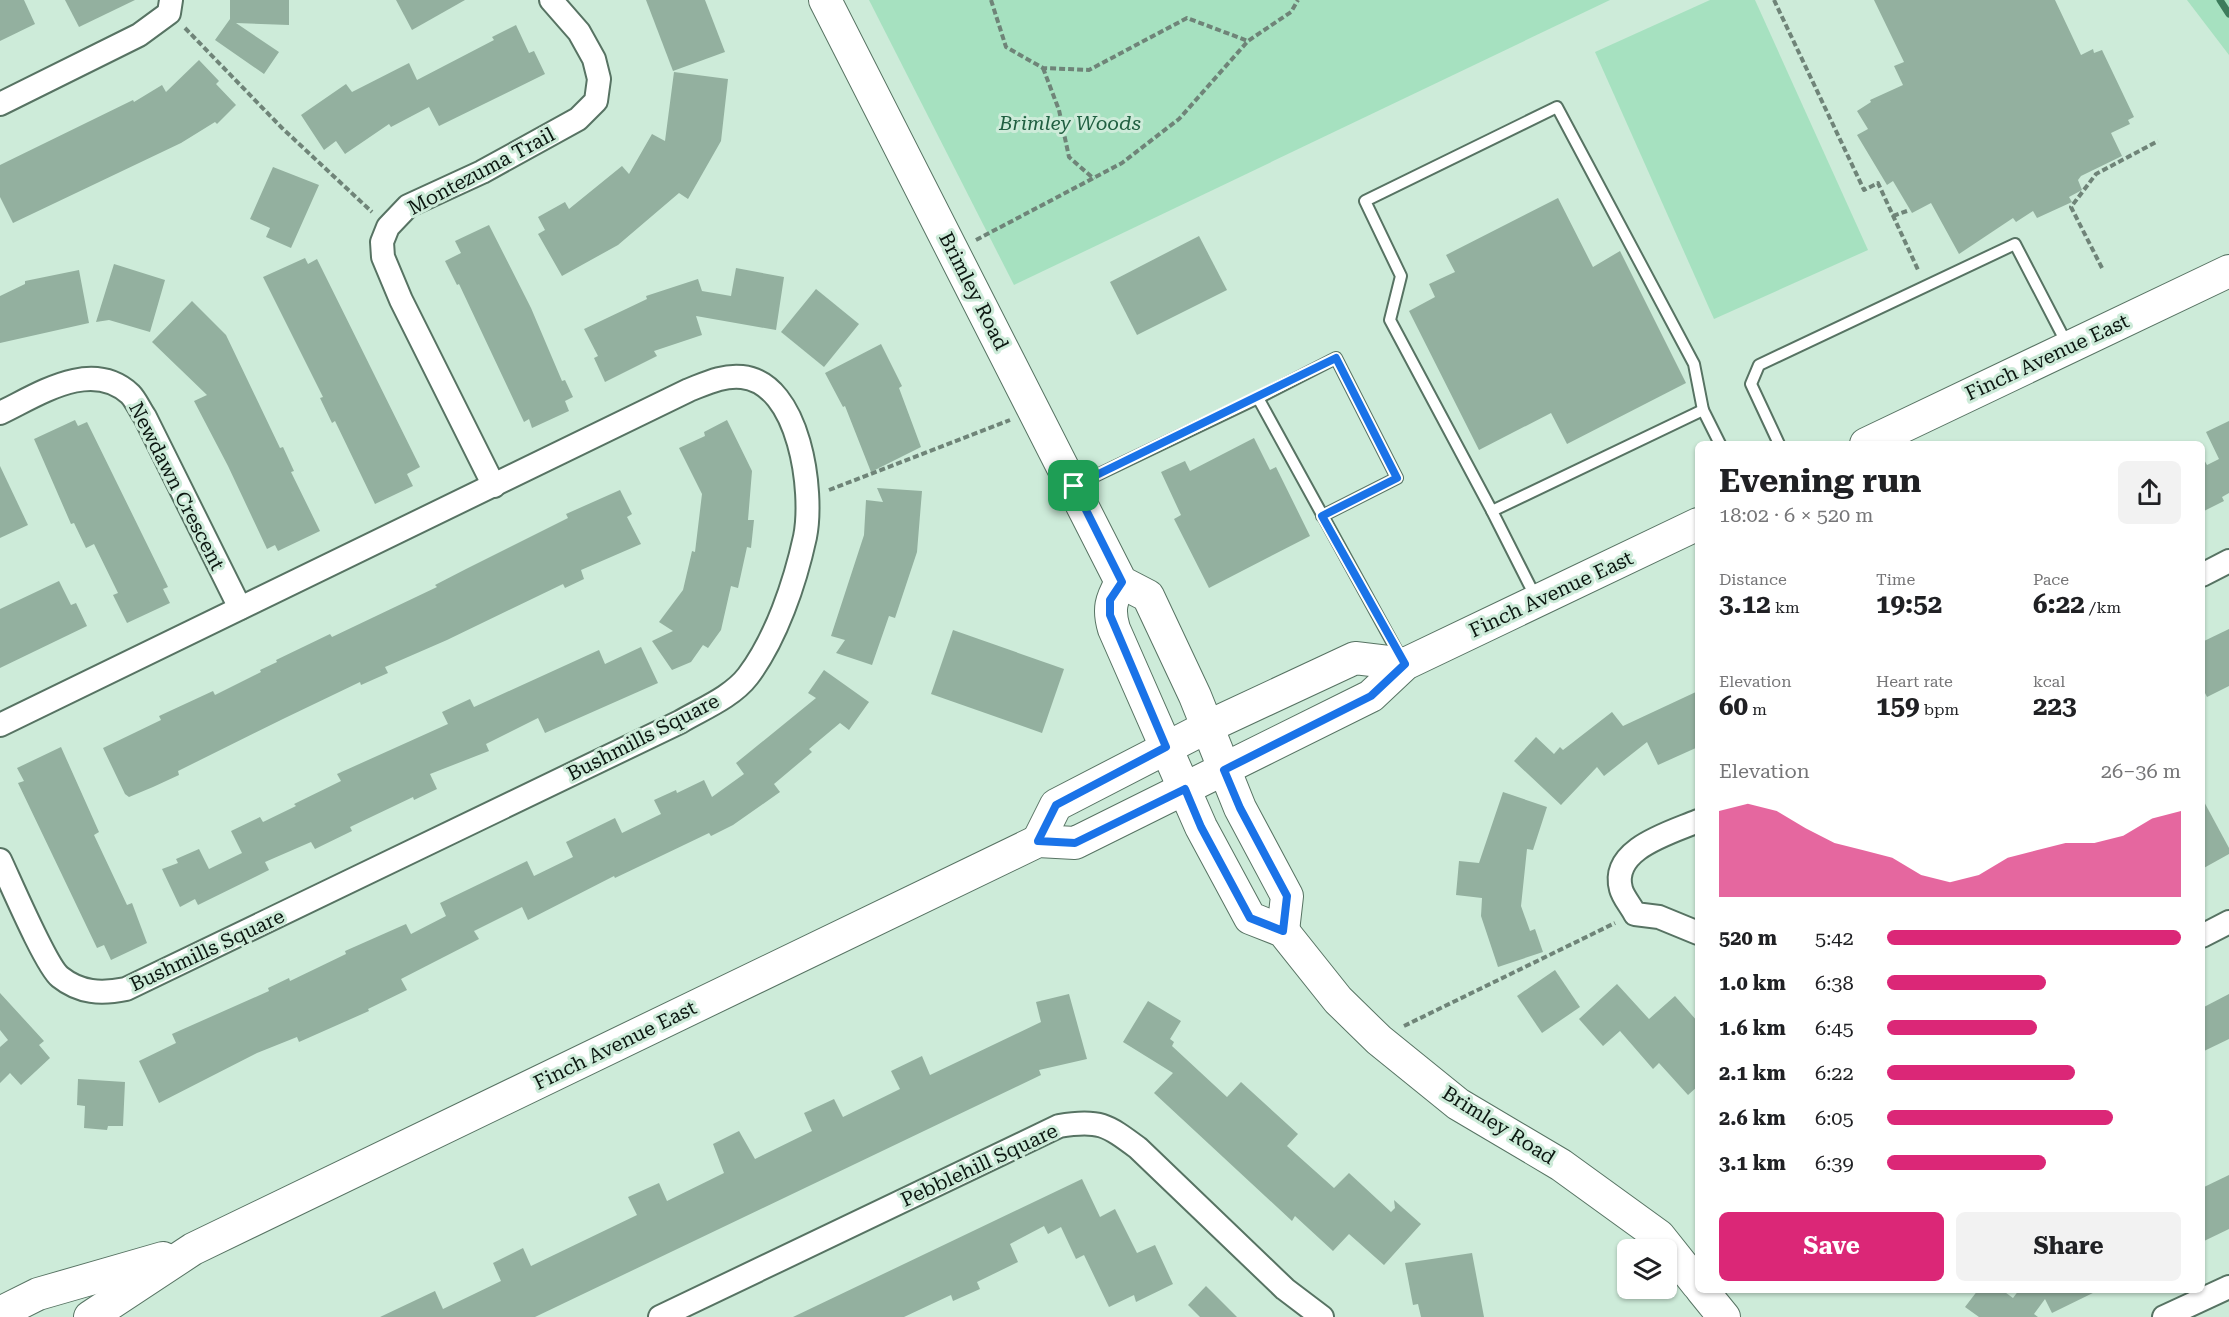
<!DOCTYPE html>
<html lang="en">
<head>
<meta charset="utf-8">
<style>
	:root { --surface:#fff; --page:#f2f2f2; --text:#202124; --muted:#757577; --accent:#db2777 }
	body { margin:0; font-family:"Roboto Serif",serif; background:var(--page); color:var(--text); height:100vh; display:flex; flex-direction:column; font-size:22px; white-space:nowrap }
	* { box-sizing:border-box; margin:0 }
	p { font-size:20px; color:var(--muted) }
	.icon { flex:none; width:33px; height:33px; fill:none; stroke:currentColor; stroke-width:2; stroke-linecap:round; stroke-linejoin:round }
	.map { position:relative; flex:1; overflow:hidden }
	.side { position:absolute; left:1695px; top:441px; width:510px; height:852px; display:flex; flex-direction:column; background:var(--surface); border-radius:9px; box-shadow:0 2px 4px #0004 }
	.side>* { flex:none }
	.buttons { position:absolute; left:1617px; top:1239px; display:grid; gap:12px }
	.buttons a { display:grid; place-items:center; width:60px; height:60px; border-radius:9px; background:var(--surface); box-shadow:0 2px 4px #0004; font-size:30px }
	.pin { position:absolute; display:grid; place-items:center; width:51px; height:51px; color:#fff; margin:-26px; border-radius:12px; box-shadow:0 3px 9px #0006 }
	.round { display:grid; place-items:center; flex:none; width:63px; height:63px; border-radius:9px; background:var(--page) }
	.headline { display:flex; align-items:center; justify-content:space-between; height:102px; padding:0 24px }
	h1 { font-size:33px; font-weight:700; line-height:45px }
	.stats { display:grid; grid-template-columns:repeat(3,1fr); gap:9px; height:102px; padding:6px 24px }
	.stats div { display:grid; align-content:center }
	.stats b { font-size:26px; font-weight:700 }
	.stats small { font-size:16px; font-weight:400 }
	.stats p { font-size:16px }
	.chart { height:168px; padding:12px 24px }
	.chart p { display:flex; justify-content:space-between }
	.chart svg { width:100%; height:108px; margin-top:6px; fill:var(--accent); opacity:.7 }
	.action { display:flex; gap:12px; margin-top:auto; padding:12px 24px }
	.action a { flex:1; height:69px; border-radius:9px; background:var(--accent); color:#fff; font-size:24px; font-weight:700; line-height:69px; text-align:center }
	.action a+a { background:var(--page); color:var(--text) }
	ul { padding:0 24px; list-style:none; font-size:20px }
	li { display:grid; grid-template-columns:96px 72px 1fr; align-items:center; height:45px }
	li i { height:15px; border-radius:8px; background:var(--accent) }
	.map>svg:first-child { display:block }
	.green { fill:#a6e1c0 }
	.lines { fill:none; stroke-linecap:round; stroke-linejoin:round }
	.stream { stroke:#3d7c5c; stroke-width:7 }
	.building { fill:#93b09f }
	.lane-casing { stroke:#577363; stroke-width:14 }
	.street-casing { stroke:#577363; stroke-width:26 }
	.secondary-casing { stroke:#577363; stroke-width:34 }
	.path { stroke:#6f8478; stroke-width:4; stroke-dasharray:6 3; stroke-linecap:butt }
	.lane { stroke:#fff; stroke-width:10 }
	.street { stroke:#fff; stroke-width:22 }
	.secondary { stroke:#fff; stroke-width:32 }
	.route-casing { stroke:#fff; stroke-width:12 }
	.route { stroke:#1a73e8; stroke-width:8 }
	.labels { text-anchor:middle; stroke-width:6; stroke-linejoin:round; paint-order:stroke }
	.park-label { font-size:20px; font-style:italic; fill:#205f41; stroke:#cdebd9 }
	.street-label { font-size:20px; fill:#0c1711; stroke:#cdebd9 }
</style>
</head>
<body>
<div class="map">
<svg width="2229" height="1317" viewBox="0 0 2229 1317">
	<rect width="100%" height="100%" fill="#cdebd9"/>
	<!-- green -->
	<g class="green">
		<polygon points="869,0 1610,0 1014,285"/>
		<polygon points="1710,0 1755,0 1868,250 1714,319 1595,52"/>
		<polygon points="2187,0 2229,0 2229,55"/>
	</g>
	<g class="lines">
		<!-- stream -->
		<polyline class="stream" points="2220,0 2229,14"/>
	</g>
	<!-- building -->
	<g class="building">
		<polygon points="0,0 24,0 35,24 0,41"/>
		<polygon points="65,0 135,0 79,27"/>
		<polygon points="230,0 289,0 289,25 236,23 279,52 264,74 215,40 230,19"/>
		<polygon points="396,0 465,0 412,30"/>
		<polygon points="646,0 705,0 725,52 673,71"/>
		<polygon points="1874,0 2055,0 2081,55 2093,49 2094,53 2102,50 2134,117 2128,120 2130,124 2111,133 2122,156 2081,176 2078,180 2082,190 2069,197 2072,202 2037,218 2033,211 2016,222 2013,218 1959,254 1931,203 1912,213 1893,181 1887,185 1857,135 1868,129 1857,111 1871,102 1870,100 1903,85 1894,66 1904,62"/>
		<polygon points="516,25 529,53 534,51 545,74 439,126 429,107 391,127 389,124 345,154 336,141 324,150 301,115 346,84 352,92 409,63 417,80 494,40 492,37"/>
		<polygon points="199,60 219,81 216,84 236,105 217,124 215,122 181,143 13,223 0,197 0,165 133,100 134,102 162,85 166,92"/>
		<polygon points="674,72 728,79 721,141 688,199 679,193 618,245 562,276 538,234 545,230 538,217 565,202 569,209 622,166 629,174 652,134 665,141"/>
		<polygon points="273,167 319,185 291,248 266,237 270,228 250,219"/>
		<polygon points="1558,198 1593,267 1620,251 1686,383 1567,444 1551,413 1479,450 1409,311 1435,297 1429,284 1455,272 1446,255"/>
		<polygon points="489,225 531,308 562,381 565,380 573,397 565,401 569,411 532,428 529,419 524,422 459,284 457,285 445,261 461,253 455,241"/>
		<polygon points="1199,236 1227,290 1137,335 1110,282"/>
		<polygon points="305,258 308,264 317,259 420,467 407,474 413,486 375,504 335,421 332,423 320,398 323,397 263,277"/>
		<polygon points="114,264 165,280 150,332 109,320 96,322"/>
		<polygon points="736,268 784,277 776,330 696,316 702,335 654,351 657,356 605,382 594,358 598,356 584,329 647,299 646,296 698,279 702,291 731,296"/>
		<polygon points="79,270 89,323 0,343 0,296 25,284 25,281"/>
		<polygon points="816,289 859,324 824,367 781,332"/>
		<polygon points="192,301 226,335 280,448 283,447 294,471 291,472 320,531 278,551 275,545 267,549 228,466 194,401 207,395 152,342"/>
		<polygon points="881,344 902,386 899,388 921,447 871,472 845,406 843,407 825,373"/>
		<polygon points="75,420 78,426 87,422 168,587 163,589 170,603 127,623 113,595 118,593 94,544 86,548 74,523 71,524 34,439"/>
		<polygon points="727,420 752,471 748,520 754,520 751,548 747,547 738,588 731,586 721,630 708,648 703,645 691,662 672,670 652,641 673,631 659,622 683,590 692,551 695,552 702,494 679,448 705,436 704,432"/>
		<polygon points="2229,421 2229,493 2222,497 2224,501 2202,512 2202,456 2207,465 2219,459 2206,432"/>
		<polygon points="1254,438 1270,470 1276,467 1310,536 1209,588 1174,519 1181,515 1161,472 1185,461 1190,471"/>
		<polygon points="0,466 28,525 0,538"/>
		<polygon points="877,488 922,491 917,552 895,618 889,616 872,665 836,653 845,640 831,636 864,535 866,500 883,502"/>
		<polygon points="620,490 632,514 627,517 641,544 581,570 584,579 565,588 563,584 447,640 385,667 388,673 361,685 360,682 285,718 178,771 179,775 153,787 129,797 125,794 103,748 161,720 159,716 213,691 215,695 261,672 260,670 277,662 276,660 330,634 332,637 437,587 435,585 466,569 568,518 566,514"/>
		<polygon points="59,581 71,605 76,603 87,626 0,668 0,609"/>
		<polygon points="2229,629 2229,686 2207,697 2202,687 2202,642"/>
		<polygon points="953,630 1064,669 1042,733 931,694"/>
		<polygon points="641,647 658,683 545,733 538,718 486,744 489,751 430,774 437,789 414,800 413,797 350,827 352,831 315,849 311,842 265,862 269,870 198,905 195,899 180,907 162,869 178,863 176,859 199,849 209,869 242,853 231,831 260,817 263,822 296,806 294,804 341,781 337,774 448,724 442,712 470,699 474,707 599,650 605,664"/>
		<polygon points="824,670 869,702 849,730 840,723 809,749 812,752 774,784 780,792 733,825 711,836 709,833 615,878 614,876 528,920 522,907 474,931 479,939 401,979 407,990 368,1009 369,1011 299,1042 297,1037 257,1053 159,1103 139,1061 176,1043 172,1034 269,991 268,988 289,978 290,981 346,954 345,951 406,924 411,934 446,916 440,903 527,861 534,876 573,857 566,842 615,818 622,833 661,814 654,800 676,790 677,793 704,780 712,797 744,774 736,763 816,698 808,693"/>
		<polygon points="1698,691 1698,747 1658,765 1647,742 1604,776 1597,767 1561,805 1514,761 1536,737 1554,754 1560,747 1563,750 1612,712 1623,726"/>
		<polygon points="61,747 99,832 94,835 127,905 132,903 147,943 111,960 104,945 97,948 18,783 24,781 17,768"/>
		<polygon points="1503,792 1547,807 1533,850 1527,849 1521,906 1530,931 1535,929 1543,952 1498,967 1481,916 1482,898 1456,895 1459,861 1479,863"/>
		<polygon points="2202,798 2229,848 2229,854 2202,869"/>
		<polygon points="1555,970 1580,1007 1542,1033 1517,996"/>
		<polygon points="1617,984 1649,1019 1675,996 1698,1022 1698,1086 1688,1095 1659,1063 1653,1069 1620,1031 1603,1046 1579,1019"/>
		<polygon points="0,993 44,1041 39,1045 50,1058 21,1085 10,1073 0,1083 0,1047 8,1040 0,1030"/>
		<polygon points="1069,994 1087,1059 1039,1070 1041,1075 535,1317 380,1317 435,1291 443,1309 501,1281 493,1263 523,1248 531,1266 637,1215 628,1197 659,1183 667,1201 724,1173 713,1144 739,1131 755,1159 812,1131 804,1113 834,1099 843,1117 900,1089 891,1071 922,1056 930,1075 1041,1022 1036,1002"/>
		<polygon points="2229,994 2229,1039 2202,1052 2202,1008"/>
		<polygon points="1148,1001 1181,1021 1170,1039 1174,1042 1172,1046 1227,1097 1241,1082 1298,1134 1287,1146 1334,1188 1349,1173 1391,1212 1395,1208 1394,1200 1421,1224 1384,1265 1349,1234 1333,1251 1295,1216 1292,1221 1154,1093 1173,1073 1123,1042"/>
		<polygon points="78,1079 125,1082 123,1126 108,1126 107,1130 84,1128 85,1106 77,1105"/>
		<polygon points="2229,1175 2229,1229 2202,1242 2202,1188"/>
		<polygon points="1082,1179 1100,1217 1115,1209 1137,1253 1155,1245 1173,1284 1136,1302 1134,1295 1109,1307 1084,1255 1076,1259 1061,1227 1048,1234 1044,1226 1010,1244 1018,1262 977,1282 980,1289 953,1301 951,1295 904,1317 793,1317"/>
		<polygon points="1472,1253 1484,1317 1421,1317 1418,1304 1413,1305 1405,1263"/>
		<polygon points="1206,1286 1237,1317 1200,1317 1188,1305"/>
		<polygon points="1978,1290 2002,1290 2013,1298 2019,1290 2099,1290 2052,1313 2045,1299 2034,1314 2038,1317 1979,1317 1965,1307"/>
	</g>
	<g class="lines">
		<!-- lane casing -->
		<g class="lane-casing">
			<g id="lane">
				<polyline points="1258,398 1336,358 1397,478 1322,516"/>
				<polyline points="1779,444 1751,384 1759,365 2015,244 2067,344"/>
				<polyline points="1074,486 1258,398 1401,658"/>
				<polyline points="1492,511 1390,320 1401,276 1365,201 1557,107 1694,364 1703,410"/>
				<polyline points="1536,598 1492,511 1703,410 1720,444"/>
			</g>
		</g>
		<!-- street casing -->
		<g class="street-casing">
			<g id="street">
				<polyline points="0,104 139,35 169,13 171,0"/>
				<path d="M0 413C38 395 91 358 130 394 136 400 140 410 145 417L240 608"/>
				<polyline points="494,486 401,300 383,257 382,242 388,227 408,206 482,172 578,119 596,101 599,79 594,59 579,32 551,0"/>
				<polyline points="2202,575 2229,561"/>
				<path d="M0 725 689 390C707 383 723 375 742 377 800 383 814 492 805 537 795 583 776 639 748 676 732 697 702 709 680 722L126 989C101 994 80 993 60 977 46 966 10 881 0 860"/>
				<path d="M1698 821C1670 833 1610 849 1621 889 1623 897 1631 906 1635 914L1659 917 1698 933"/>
				<polyline points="2202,936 2229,922"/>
				<path d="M660 1317 1059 1126C1099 1119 1107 1125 1138 1148L1285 1289 1322 1317"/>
				<polyline points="2164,1317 2229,1287"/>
			</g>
		</g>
		<!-- secondary casing -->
		<g class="secondary-casing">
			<g id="secondary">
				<polyline points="825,0 1121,582 1148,596 1195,696 1240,808 1287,896 1283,931"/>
				<polyline points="1866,444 2229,271"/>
				<path d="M1121 582C1111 600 1108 609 1114 629L1201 827 1250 918 1283 931 1338 1000 1379 1040 1458 1104 1561 1165 1659 1236 1698 1285"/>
				<polyline points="1038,841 1056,805 1207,727 1355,658 1405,664"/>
				<polyline points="1702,1290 1724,1317"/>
				<polyline points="0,1313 38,1294 163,1258"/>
				<polyline points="90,1317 193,1249 1038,841 1075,843 1371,696 1405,664 1698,524"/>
			</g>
		</g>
		<!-- path -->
		<g class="path">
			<polyline points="991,0 1006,47 1043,68 1089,70 1187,18 1248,41"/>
			<polyline points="1774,0 1864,190 1878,183 1919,272"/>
			<polyline points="185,28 282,128 372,212"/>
			<polyline points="1043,68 1059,110 1069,157 1094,179"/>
			<polyline points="1893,216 1907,211"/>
			<polyline points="976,240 1122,163 1179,119 1248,41 1291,12 1298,0"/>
			<polyline points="2102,268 2071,207 2096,174 2158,141"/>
			<polyline points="829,490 1010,420"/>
			<polyline points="1404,1026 1615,923"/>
		</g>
		<!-- lane -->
		<use href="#lane" class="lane"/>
		<!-- street -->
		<use href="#street" class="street"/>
		<!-- secondary -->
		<use href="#secondary" class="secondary"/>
	</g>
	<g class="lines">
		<!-- route casing -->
		<g class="route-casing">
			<polygon id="route" points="1336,358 1397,478 1322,516 1405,664 1371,696 1224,770 1240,808 1287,896 1283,931 1250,918 1201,827 1185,789 1075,843 1038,841 1056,805 1166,747 1110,615 1110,600 1122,582 1074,486"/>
		</g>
		<!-- route -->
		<use href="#route" class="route"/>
	</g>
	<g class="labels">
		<!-- park labels -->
		<g class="park-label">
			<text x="1070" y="130">Brimley Woods</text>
		</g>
		<!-- street labels -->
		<g class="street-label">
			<text transform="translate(481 171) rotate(-28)" y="7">Montezuma Trail</text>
			<text transform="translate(974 291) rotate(63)" y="7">Brimley Road</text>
			<text transform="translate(2047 357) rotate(-25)" y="7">Finch Avenue East</text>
			<text transform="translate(177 486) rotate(63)" y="7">Newdawn Crescent</text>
			<text transform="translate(1551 594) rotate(-25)" y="7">Finch Avenue East</text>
			<text transform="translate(643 737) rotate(-27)" y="7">Bushmills Square</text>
			<text transform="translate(207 950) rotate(-25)" y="7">Bushmills Square</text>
			<text transform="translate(615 1045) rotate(-26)" y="7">Finch Avenue East</text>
			<text transform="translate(1499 1125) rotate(32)" y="7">Brimley Road</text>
			<text transform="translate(979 1165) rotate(-25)" y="7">Pebblehill Square</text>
		</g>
	</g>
</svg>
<div class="buttons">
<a><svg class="icon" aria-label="layers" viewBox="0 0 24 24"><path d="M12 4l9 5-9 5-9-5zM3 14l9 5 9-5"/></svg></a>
</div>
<div class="pin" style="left:1074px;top:486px;background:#1e9e55"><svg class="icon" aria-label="arrive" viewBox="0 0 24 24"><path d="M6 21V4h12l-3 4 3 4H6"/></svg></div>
<section class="side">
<div class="headline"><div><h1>Evening run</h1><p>18:02 · 6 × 520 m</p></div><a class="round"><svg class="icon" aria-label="share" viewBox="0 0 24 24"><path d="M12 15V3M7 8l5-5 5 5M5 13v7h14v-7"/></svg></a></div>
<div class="stats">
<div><p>Distance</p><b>3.12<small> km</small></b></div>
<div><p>Time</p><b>19:52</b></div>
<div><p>Pace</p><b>6:22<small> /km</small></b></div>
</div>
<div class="stats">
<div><p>Elevation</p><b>60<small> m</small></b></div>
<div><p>Heart rate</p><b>159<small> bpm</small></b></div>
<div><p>kcal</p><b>223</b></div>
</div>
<div class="chart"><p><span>Elevation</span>26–36 m</p>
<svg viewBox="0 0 160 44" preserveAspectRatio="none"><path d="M0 44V9L10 6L20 9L30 16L40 22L50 25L60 28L70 35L80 38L90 35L100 28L110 25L120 22L130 22L140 19L150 12L160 9V44z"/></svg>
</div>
<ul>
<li><b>520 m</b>5:42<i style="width:100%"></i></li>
<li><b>1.0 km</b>6:38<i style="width:54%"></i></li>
<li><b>1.6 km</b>6:45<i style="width:51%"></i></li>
<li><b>2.1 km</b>6:22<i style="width:64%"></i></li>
<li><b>2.6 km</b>6:05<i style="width:77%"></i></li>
<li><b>3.1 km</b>6:39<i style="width:54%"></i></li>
</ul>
<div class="action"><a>Save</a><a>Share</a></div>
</section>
</div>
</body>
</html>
